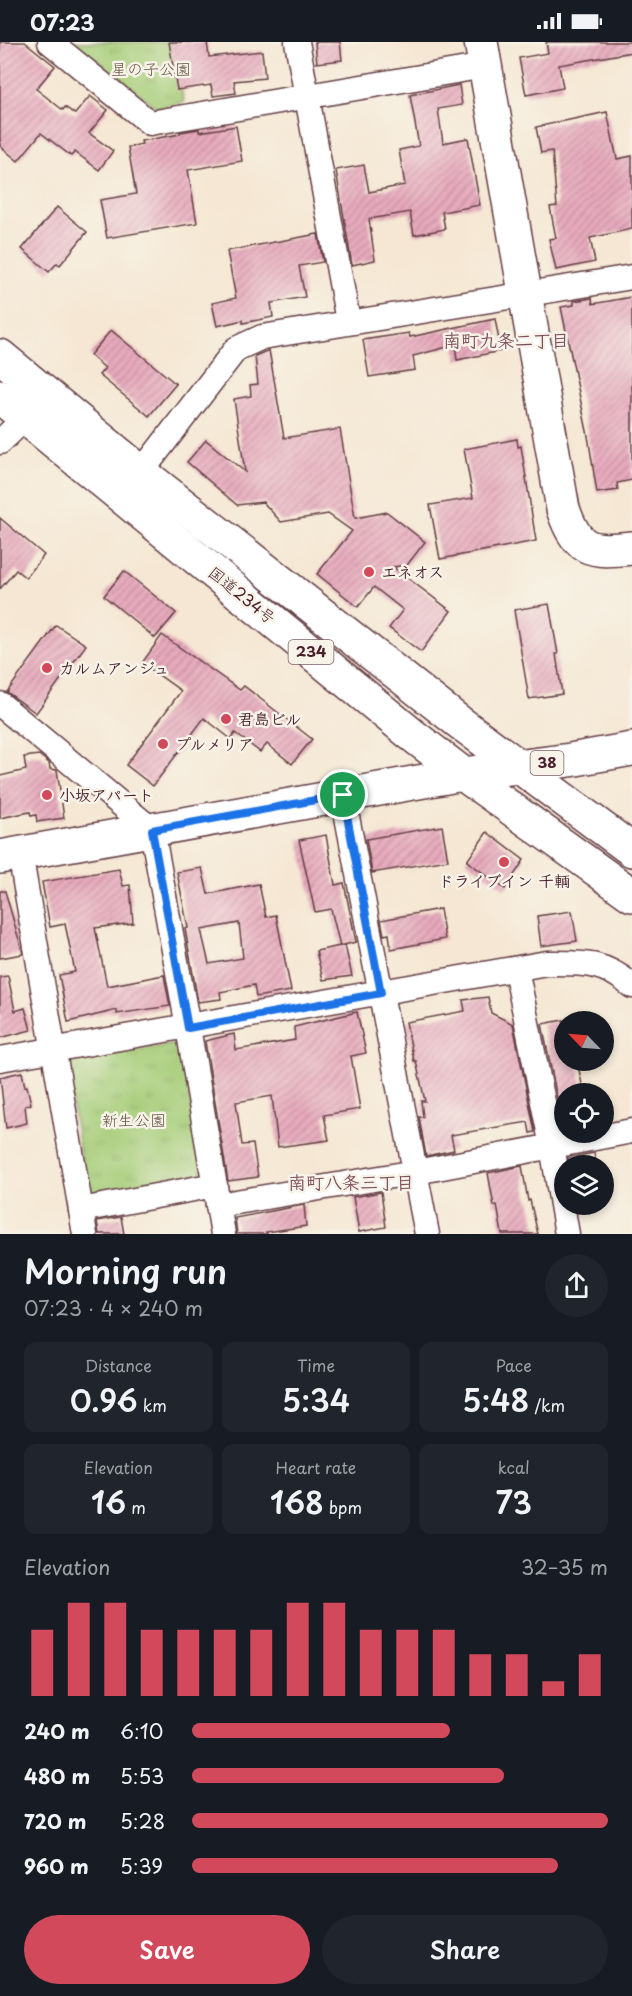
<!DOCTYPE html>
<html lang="en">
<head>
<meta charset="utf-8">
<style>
	:root { --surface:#171b24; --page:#20242c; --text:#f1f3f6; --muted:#9ea1a6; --accent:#d1495b }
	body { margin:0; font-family:"Playpen Sans","Klee One",sans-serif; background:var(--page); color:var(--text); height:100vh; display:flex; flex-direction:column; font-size:22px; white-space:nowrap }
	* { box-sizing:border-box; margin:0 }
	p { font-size:20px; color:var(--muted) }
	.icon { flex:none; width:33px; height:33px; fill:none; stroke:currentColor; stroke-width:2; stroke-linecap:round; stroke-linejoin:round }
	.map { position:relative; height:1192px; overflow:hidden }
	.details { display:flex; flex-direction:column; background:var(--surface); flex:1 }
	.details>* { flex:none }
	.needle { width:39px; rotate:295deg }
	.buttons { position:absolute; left:554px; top:969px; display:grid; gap:12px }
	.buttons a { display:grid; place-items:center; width:60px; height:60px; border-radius:50%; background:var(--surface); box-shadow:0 3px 9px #0003; font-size:30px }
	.pin { position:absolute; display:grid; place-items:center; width:51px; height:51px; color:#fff; margin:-26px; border:3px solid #fff; border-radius:50%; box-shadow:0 2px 6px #0007 }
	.round { display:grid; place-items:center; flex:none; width:63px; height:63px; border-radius:32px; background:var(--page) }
	.head { display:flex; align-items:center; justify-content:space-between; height:102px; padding:0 24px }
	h1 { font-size:33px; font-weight:600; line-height:45px }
	.stats { display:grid; grid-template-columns:repeat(3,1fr); gap:9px; height:102px; padding:6px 24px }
	.stats div { display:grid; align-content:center; border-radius:12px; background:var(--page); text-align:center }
	.stats b { font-size:30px; font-weight:600 }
	.stats small { font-size:16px; font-weight:400 }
	.stats p { font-size:16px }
	.chart { height:168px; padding:12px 24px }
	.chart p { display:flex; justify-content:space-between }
	.chart svg { width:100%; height:108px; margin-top:6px; stroke:var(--accent); stroke-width:6 }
	.primary-button { display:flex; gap:12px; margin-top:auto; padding:12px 24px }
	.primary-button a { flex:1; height:69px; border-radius:36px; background:var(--accent); color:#fff; font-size:24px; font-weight:600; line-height:69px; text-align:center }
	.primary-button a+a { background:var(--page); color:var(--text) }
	ul { padding:0 24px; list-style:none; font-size:20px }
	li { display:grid; grid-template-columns:96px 72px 1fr; align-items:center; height:45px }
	li i { height:15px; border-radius:8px; background:var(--accent) }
	.status { display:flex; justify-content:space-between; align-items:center; height:42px; padding:0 30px; background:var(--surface); direction:ltr }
	.status svg { height:16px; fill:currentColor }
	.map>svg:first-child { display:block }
	.park { fill:url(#park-tufts); stroke:#787651; stroke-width:1.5 }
	.building { fill:url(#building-hatch); fill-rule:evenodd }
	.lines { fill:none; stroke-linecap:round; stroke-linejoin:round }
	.street-casing { stroke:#643d44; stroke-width:27 }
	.secondary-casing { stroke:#643d44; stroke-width:36 }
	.primary-casing { stroke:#643d44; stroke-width:36 }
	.highway-casing { stroke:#643d44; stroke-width:36 }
	.street { stroke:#fff; stroke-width:24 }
	.secondary { stroke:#fff; stroke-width:33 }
	.primary { stroke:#fff; stroke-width:33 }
	.highway { stroke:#fff; stroke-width:33 }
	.route-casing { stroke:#fff; stroke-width:12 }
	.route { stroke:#1a73e8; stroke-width:8 }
	.poi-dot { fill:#d1495b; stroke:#f7f3e8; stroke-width:2 }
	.labels { text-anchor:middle; stroke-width:5; stroke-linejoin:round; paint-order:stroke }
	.shield { fill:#f7f3e8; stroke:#7e5f64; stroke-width:1.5 }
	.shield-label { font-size:15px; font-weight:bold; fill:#4a1f2b }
	.park-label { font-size:16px; fill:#655342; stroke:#f7f3e8 }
	.poi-label { font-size:16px; font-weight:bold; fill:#4a1f2b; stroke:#f7f3e8; text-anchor:start }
	.street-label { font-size:16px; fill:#4a1f2b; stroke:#f7f3e8 }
	.neighbourhood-label { font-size:18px; font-weight:bold; fill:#81505e; stroke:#f7f3e8 }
</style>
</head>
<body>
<div class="status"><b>07:23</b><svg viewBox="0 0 49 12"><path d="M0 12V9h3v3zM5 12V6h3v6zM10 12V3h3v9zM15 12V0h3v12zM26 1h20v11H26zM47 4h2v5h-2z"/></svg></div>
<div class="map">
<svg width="632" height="1192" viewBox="0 0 632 1192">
	<defs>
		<pattern id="park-tufts" width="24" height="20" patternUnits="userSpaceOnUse" patternTransform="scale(1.5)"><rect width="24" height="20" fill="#a5cc77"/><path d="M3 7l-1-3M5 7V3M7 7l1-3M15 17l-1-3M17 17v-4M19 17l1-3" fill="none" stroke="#90af67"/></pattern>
		<pattern id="building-hatch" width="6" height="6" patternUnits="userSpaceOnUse" patternTransform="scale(1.5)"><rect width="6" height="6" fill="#e8abbe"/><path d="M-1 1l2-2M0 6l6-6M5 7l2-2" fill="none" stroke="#be8b9b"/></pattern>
	</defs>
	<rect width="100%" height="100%" fill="#f7f3e8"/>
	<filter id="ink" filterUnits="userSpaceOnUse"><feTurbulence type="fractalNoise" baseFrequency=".0167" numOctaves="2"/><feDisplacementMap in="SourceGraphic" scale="12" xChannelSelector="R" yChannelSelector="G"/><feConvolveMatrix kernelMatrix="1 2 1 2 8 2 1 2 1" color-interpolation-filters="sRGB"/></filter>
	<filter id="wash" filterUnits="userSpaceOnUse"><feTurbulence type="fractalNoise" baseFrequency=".008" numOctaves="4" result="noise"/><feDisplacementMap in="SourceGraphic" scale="24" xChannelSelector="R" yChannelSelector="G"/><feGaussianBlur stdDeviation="1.35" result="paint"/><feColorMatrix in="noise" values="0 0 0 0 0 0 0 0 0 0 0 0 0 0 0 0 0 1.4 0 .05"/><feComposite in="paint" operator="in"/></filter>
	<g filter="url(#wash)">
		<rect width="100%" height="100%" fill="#f5e7d3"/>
		<!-- park -->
		<g class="park">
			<polygon points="74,0 172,0 184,60 157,66"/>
			<polygon points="182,1001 203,1136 87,1155 65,1019"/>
		</g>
		<g id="blocks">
			<!-- building -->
			<g class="building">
				<polygon points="0,0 25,0 55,24 36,47 63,68 65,65 75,72 90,54 108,68 89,91 113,109 99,128 75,110 71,114 41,91 18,119 0,104"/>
				<polygon points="169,0 207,0 209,15 262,9 265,36 234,39 236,51 213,54 211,43 177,48"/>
				<polygon points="315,0 340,0 342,18 317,21"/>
				<polygon points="546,0 632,0 632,10 559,23 563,46 526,53 519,16 548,11"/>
				<polygon points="459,43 462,63 438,67 443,101 468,96 480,163 442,170 445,187 414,193 410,170 369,177 375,218 352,223 336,128 364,123 369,150 405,143 399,108 419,104 410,53"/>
				<polygon points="607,70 617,117 632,114 632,187 590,196 595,220 556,228 549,197 556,196 550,165 557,164 552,109 541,111 536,85"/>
				<polygon points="236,84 242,119 188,128 197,181 107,196 100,158 136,152 128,105 142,102 141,99 180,92 180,90 199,87 199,90"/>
				<polygon points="57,165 87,190 60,223 57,221 49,230 22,207"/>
				<polygon points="318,192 323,220 299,224 305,255 271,261 273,275 243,281 243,278 217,284 212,261 236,256 227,209"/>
				<polygon points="632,255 632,438 617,441 618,448 597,451 588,394 561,265 574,263 574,259 592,256 593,262"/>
				<polygon points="495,277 501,309 457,318 455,303 413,314 415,328 369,335 363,298 409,291 410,295"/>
				<polygon points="111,288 176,342 149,374 99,333 105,326 90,313"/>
				<polygon points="269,308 284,396 340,387 355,476 387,470 425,500 407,523 393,525 451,569 421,610 389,586 403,568 374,545 358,565 317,532 352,489 328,472 281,480 263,460 237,463 187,420 206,398 245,430 234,357 251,354 250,343 258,342 255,314"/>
				<polygon points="517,397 518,405 521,404 536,499 440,517 430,463 473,456 464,407"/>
				<polygon points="0,476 44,513 26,536 16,528 0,547"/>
				<polygon points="124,529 176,571 155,596 104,554"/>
				<polygon points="549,562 558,612 556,612 562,652 529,657 514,568"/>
				<polygon points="56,583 86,603 36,671 7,650"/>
				<polygon points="162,593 240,648 244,644 312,697 292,722 267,702 260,710 235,691 231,697 204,676 153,744 126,723 181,649 142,621"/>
				<polygon points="39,713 49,721 50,727 57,728 64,776 37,780 36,773 31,774 30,770 0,776 0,734 26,728 24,715"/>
				<polygon points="442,784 448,818 372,831 366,797"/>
				<polygon points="487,790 524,818 505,847 467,819"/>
				<polygon points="326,793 335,843 344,841 356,900 340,904 331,867 315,870 299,798"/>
				<path d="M202 826 208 852 259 842 266 875 276 873 291 949 256 955 254 943 220 950 221 957 198 960 185 887 188 886 177 830ZM239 881 243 916 209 922 201 888Z"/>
				<polygon points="119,827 123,844 130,843 133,881 95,886 107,944 164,933 170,964 117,972 117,968 68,980 59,933 75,930 65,882 50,885 42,840"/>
				<polygon points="0,849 5,849 23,912 0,916"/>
				<polygon points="440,867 445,897 391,907 389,892 384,893 381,878"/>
				<polygon points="572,869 577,899 541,904 537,874"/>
				<polygon points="345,903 352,934 323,938 316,909"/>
				<polygon points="8,934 15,969 25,966 31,988 0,996 0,935"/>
				<polygon points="488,955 491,971 513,982 535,1090 530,1091 528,1080 451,1093 454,1108 426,1114 419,1075 423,1075 421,1059 425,1059 416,1019 414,1019 406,980 465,969 463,958"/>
				<polygon points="357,970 366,1011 351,1014 360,1067 324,1073 329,1098 278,1105 272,1054 236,1060 242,1103 253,1102 258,1135 228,1139 205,999 234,992 236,1008 295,998 294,985"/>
				<polygon points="564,978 564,1018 577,1018 584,1052 564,1052 563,1085 542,982"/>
				<polygon points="22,1030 25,1045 27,1044 31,1062 25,1064 27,1081 6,1086 0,1035"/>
				<polygon points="594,1111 596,1124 570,1124 568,1116"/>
				<polygon points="522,1124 528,1159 530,1158 538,1192 502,1192 497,1163 494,1164 488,1131"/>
				<polygon points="381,1150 386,1185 359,1190 353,1155"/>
				<polygon points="304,1163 306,1184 266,1190 267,1192 237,1192 235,1176"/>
				<polygon points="121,1175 124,1192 99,1192 97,1179"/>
			</g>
		</g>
	</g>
	<g filter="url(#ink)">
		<use href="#blocks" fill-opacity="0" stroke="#643d44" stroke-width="1.5"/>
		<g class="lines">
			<!-- street casing -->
			<g class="street-casing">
				<g id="street">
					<polyline points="50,0 150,81 485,24"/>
					<polyline points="297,0 348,279"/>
					<polyline points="0,400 36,366"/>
					<polyline points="132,442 236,307 262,295 632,235"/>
					<polyline points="0,662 152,788 188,985 223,1192"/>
					<polyline points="343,754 427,1192"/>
					<polyline points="20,811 85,1192"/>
					<polyline points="516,927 552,1104 567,1192"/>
					<path d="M0 1017 547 921C582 921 604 919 632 944"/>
					<polyline points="218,1163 416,1130 632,1089"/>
					<polyline points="81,1168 215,1143"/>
				</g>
			</g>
			<!-- secondary casing -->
			<g class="secondary-casing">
				<g id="secondary">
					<path d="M481 0 563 467C578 510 590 510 632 506"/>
					<polyline points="0,815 463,732"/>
				</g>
			</g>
			<!-- primary casing -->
			<g class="primary-casing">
				<polyline id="primary" points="463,732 570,718 632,707"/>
			</g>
			<!-- highway casing -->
			<g class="highway-casing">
				<g id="highway">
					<polyline points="0,314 142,431 459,680 632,808"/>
					<polyline points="0,355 411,692 463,732 632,853"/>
				</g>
			</g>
			<!-- street -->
			<use href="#street" class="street"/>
			<!-- secondary -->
			<use href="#secondary" class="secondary"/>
			<!-- primary -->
			<use href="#primary" class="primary"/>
			<!-- highway -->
			<use href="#highway" class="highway"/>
		</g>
	</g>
	<g class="lines" filter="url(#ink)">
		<!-- route casing -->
		<g class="route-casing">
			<polygon id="route" points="343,753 381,951 188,986 152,788"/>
		</g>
		<!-- route -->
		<use href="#route" class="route"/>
	</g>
	<!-- markers -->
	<g class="poi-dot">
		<circle cx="369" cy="530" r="6"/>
		<circle cx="47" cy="626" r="6"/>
		<circle cx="226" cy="677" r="6"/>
		<circle cx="163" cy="702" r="6"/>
		<circle cx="47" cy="753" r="6"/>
		<circle cx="504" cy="820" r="6"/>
	</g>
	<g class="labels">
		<!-- shield labels -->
		<g class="shield">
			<rect x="288.5" y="598" width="45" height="24" rx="4.5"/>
			<rect x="530.5" y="709" width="33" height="24" rx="4.5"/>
		</g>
		<g class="shield-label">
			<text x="311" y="615">234</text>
			<text x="547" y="726">38</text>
		</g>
		<!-- park labels -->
		<g class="park-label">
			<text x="151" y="33">星の子公園</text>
			<text x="134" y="1084">新生公園</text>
		</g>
		<!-- poi labels -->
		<g class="poi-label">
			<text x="381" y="536">エネオス</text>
			<text x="59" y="632">カルムアンジュ</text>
			<text x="238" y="683">君島ビル</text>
			<text x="175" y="708">プルメリア</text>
			<text x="59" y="759">小坂アパート</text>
			<text x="504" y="845" text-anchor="middle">ドライブイン 千輌</text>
		</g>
		<!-- street labels -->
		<g class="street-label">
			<text transform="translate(242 553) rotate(39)" y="6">国道234号</text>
		</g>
		<!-- neighbourhood labels -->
		<g class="neighbourhood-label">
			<text x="506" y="305">南町九条二丁目</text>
			<text x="351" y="1147">南町八条三丁目</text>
		</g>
	</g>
</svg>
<div class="buttons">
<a><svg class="needle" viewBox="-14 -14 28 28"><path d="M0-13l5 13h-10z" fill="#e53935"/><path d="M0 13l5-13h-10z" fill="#9ea1a6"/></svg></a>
<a><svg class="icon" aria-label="locate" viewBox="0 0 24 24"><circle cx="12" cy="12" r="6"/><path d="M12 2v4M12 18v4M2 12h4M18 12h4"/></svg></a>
<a><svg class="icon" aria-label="layers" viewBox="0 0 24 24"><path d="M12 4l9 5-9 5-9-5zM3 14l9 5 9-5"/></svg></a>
</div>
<div class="pin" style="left:343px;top:753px;background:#1e9e55"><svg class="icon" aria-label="arrive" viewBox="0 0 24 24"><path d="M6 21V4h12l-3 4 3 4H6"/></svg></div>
</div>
<section class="details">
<div class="head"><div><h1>Morning run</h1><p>07:23 · 4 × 240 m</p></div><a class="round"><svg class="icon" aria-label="share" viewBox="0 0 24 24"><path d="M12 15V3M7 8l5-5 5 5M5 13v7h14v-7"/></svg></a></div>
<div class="stats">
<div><p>Distance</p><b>0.96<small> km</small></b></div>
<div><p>Time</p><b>5:34</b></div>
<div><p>Pace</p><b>5:48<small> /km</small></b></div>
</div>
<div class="stats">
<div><p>Elevation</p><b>16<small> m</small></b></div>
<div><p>Heart rate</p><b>168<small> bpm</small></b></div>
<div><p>kcal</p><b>73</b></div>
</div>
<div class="chart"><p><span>Elevation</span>32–35 m</p>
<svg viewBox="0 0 160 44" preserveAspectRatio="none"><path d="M5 44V17M15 44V6M25 44V6M35 44V17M45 44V17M55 44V17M65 44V17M75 44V6M85 44V6M95 44V17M105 44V17M115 44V17M125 44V27M135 44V27M145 44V38M155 44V27"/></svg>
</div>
<ul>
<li><b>240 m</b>6:10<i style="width:62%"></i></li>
<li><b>480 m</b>5:53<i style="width:75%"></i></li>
<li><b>720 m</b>5:28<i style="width:100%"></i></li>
<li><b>960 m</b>5:39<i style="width:88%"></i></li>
</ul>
<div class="primary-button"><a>Save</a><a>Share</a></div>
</section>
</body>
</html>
